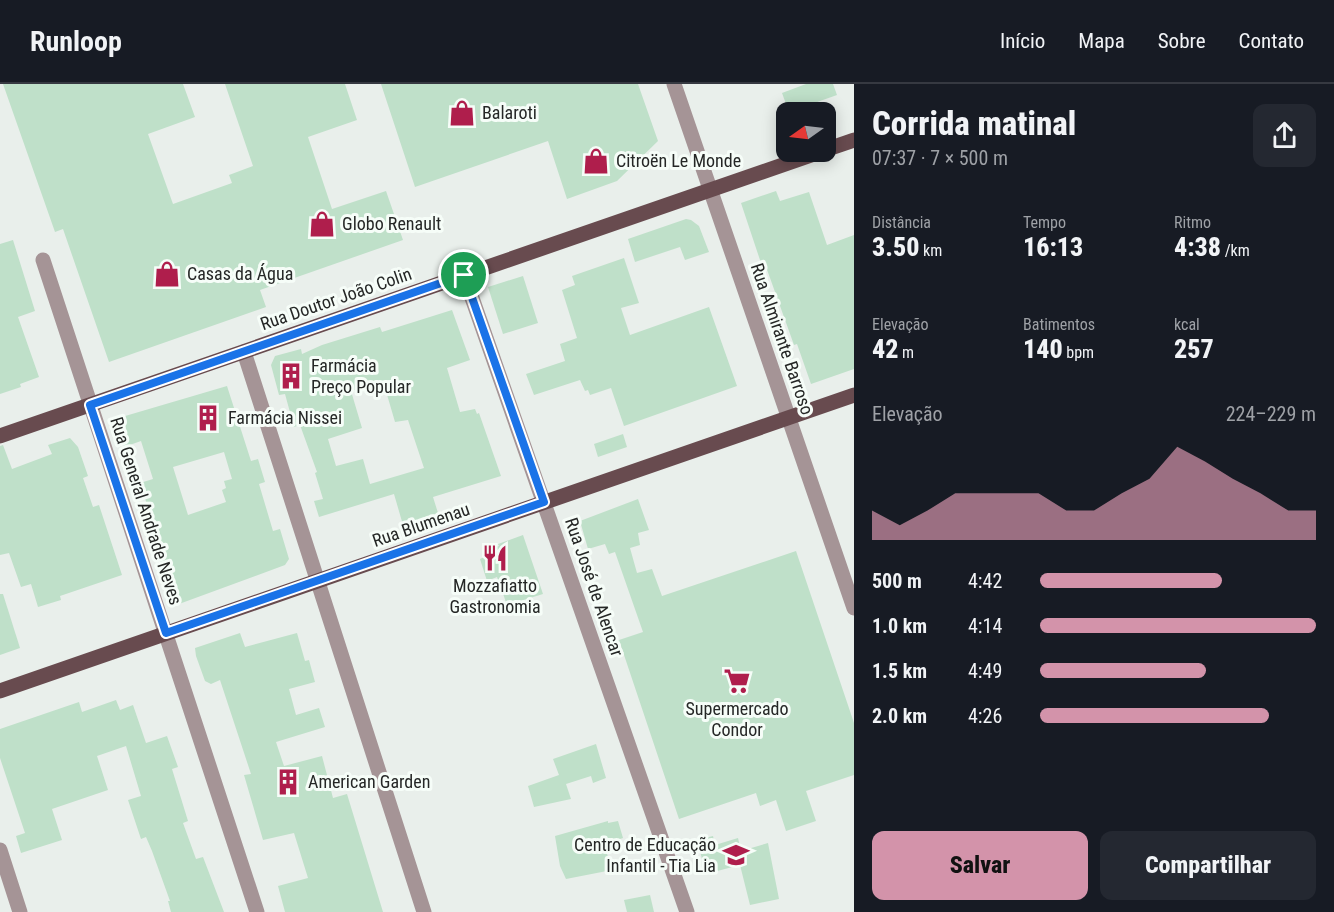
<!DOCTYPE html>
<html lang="pt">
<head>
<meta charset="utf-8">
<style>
	:root { --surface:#171b24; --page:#242831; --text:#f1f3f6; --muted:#9ea1a6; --line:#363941; --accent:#d393aa }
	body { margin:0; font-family:"Roboto Condensed",sans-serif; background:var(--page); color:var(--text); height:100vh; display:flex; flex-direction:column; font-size:22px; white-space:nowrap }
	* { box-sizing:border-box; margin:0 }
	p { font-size:20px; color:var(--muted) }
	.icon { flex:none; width:33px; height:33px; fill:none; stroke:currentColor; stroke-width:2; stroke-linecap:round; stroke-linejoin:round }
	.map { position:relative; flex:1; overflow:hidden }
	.details { display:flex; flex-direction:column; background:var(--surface); width:480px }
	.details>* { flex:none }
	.needle { width:39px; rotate:256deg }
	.controls { position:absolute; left:776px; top:18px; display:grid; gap:12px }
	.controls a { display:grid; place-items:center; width:60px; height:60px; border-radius:12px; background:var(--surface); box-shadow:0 3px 15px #0003; font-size:30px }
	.pin { position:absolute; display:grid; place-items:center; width:51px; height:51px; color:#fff; margin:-26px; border:3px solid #fff; border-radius:50%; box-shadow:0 2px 6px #0007 }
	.round { display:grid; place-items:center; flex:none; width:63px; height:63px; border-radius:12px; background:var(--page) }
	.summary { display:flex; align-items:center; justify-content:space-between; height:102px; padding:0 18px }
	h1 { font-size:33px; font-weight:800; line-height:45px }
	.figures { display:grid; grid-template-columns:repeat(3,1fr); gap:9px; height:102px; padding:6px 18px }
	.figures div { display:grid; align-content:center }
	.figures b { font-size:26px; font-weight:800 }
	.figures small { font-size:16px; font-weight:400 }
	.figures p { font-size:16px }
	.chart { height:168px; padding:12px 18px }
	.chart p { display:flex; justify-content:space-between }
	.chart svg { width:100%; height:108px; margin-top:6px; fill:var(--accent); opacity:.7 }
	.action { display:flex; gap:12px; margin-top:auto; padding:12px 18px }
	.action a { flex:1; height:69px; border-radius:12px; background:var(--accent); color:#111; font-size:24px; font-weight:800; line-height:69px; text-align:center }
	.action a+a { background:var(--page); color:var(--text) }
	ul { padding:0 18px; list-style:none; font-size:20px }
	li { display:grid; grid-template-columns:96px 72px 1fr; align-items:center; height:45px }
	li i { height:15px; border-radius:8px; background:var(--accent) }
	header { display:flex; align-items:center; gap:36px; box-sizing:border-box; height:84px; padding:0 30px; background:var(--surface); border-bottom:2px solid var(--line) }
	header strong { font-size:28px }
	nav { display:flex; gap:33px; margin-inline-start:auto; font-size:21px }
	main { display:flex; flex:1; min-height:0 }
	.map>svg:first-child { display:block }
	.building { fill:#bfe0c9; fill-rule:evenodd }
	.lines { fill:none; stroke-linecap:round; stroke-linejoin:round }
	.minor { stroke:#a59496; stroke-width:15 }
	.major { stroke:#684b4f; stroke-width:15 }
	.route-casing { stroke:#fff; stroke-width:12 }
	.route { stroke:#1a73e8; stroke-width:8 }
	.labels { text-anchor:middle; stroke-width:6; stroke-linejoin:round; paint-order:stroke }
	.poi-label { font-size:18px; fill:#252726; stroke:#f6fdf8; text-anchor:start }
	.street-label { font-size:18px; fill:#252726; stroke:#f6fdf8 }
</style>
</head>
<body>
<header>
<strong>Runloop</strong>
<nav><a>Início</a><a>Mapa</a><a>Sobre</a><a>Contato</a></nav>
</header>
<main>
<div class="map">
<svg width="854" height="828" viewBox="0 0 854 828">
	<rect width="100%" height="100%" fill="#e9efeb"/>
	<!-- building -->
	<g class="building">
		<polygon points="3,0 183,0 195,33 148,50 173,120 232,99 229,91 253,82 225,0 345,0 357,36 308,53 332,125 386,107 403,156 260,206 266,223 109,278 63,145 55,148"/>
		<polygon points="381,0 638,0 658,57 617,97 567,115 548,57 415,103"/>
		<polygon points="806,0 833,0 837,11 789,28 782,9"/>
		<polygon points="776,107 780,117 809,108 827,161 854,151 854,285 811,300 797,260 794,261 765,180 762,182 741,119"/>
		<polygon points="686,135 691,136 699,142 709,168 685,176 680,163 635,178 628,155"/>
		<polygon points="13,156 35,227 18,233 39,293 20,300 21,303 0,310 0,160"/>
		<polygon points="624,174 639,219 621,224 630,251 709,223 737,302 624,342 611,304 590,311 588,306 585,307 580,296 534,311 526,290 565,277 560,260 577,254 562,206 575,201 572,192"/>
		<polygon points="523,192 538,239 503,250 488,203"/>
		<path d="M452 226 470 276 447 284 460 328 475 325 477 330 479 329 501 392 433 413 438 429 403 441 394 410 319 433 314 417 323 415 315 389 317 388 300 341 294 343 285 310 279 311 271 281 275 272 301 265 302 270 322 261 380 243 382 248ZM383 297 395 338 408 336 424 384 370 400 363 375 336 382 328 355 362 344 351 307Z"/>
		<path d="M227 302 251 377 258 375 265 398 259 400 273 447 280 445 289 475 285 481 179 520 173 517 149 443 154 442 140 399 153 395 141 357 124 363 115 335ZM224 368 232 395 224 397 226 404 222 406 226 418 188 431 173 383Z"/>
		<polygon points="623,350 627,363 598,373 594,360"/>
		<polygon points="70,354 78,363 88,392 83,394 93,423 99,421 122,491 60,512 61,516 38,523 31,500 21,503 9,469 0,471 0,362 3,361 12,385 52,370 48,361"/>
		<polygon points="638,415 649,446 638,449 640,461 630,464 637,489 652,485 662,512 796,467 854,639 854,691 806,707 816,737 786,747 776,716 760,722 756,709 679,735 619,556 643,548 615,468 609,470 605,460 588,465 580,437"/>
		<polygon points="523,451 543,510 507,521 497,493 487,497 480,475 497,467 495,463 499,462 498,460"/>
		<polygon points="0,510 3,510 20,564 0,571"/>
		<polygon points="240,549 245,563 297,549 305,577 309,576 315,598 289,605 296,631 319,624 325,643 276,658 284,682 322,672 333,714 347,710 383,828 285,828 278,802 308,794 294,749 263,756 244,691 251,690 220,596 211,600 205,597 196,572 195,564"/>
		<polygon points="116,616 120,626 133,621 146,659 167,652 178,683 172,685 188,737 183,739 196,775 203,773 224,828 171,828 168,817 170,817 152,767 146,753 141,755 128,716 141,712 126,662 97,672 108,706 52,725 62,756 21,769 16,752 25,749 0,674 0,645 79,618 82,628"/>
		<polygon points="596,660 606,694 593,699 591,692 566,700 571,715 534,723 528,702 559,691 553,675"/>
		<polygon points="608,737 608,739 618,737 623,754 604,760 612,786 566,795 560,782 555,752"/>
		<polygon points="713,752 715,761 738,754 741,767 768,759 779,815 750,821 740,781 706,790 697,756"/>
		<polygon points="650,811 654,828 627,828 624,816"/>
	</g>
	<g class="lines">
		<!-- minor -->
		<g class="minor">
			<polyline points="674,0 854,524"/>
			<polyline points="43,176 257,828"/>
			<polyline points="464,191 687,828"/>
			<polyline points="244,268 424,828"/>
			<polyline points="0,766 20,828"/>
		</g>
		<!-- major -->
		<g class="major">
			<polyline points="825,66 854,56"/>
			<polyline points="0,352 820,68"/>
			<polyline points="0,607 854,311"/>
		</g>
	</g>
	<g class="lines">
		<!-- route casing -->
		<g class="route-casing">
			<polygon id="route" points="464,191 544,418 166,549 90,321"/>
		</g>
		<!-- route -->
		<use href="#route" class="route"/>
	</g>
	<!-- icons -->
	<defs>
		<g id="shop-bare" transform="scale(2.07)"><path d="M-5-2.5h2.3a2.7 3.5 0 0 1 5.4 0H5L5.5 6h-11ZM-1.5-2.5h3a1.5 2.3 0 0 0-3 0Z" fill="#af1e4c" stroke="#f6fdf8" stroke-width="2.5" paint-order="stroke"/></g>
		<g id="building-bare" transform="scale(2.07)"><path d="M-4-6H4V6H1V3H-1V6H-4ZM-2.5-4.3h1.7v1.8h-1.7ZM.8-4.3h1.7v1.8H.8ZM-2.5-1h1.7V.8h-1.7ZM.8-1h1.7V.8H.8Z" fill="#af1e4c" stroke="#f6fdf8" stroke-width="2.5" paint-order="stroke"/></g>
		<g id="restaurant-bare" transform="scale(2.07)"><path d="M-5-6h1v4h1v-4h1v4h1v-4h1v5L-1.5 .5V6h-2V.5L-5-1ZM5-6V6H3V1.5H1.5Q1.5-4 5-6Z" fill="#af1e4c" stroke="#f6fdf8" stroke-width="2.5" paint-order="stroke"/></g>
		<g id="supermarket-bare" transform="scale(2.07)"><path d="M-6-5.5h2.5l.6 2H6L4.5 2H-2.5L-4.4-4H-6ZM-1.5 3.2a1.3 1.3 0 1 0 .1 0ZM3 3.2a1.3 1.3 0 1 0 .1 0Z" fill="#af1e4c" stroke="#f6fdf8" stroke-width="2.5" paint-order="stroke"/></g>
		<g id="school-bare" transform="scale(2.07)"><path d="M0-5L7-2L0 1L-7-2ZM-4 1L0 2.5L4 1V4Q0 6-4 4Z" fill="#af1e4c" stroke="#f6fdf8" stroke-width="2.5" paint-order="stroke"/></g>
	</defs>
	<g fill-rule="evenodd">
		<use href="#shop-bare" x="462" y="29"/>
		<use href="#shop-bare" x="596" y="77"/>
		<use href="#shop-bare" x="322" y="140"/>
		<use href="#shop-bare" x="167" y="190"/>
		<use href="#building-bare" x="291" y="292"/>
		<use href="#building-bare" x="208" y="334"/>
		<use href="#restaurant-bare" x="495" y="474"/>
		<use href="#supermarket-bare" x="737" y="597"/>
		<use href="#building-bare" x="288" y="698"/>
		<use href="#school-bare" x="736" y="771"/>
	</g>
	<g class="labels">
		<!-- poi labels -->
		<g class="poi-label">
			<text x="482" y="35">Balaroti</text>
			<text x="616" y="83">Citroën Le Monde</text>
			<text x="342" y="146">Globo Renault</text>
			<text x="187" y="196">Casas da Água</text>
			<text x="311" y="288">Farmácia<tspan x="311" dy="21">Preço Popular</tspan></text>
			<text x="228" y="340">Farmácia Nissei</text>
			<text x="495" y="508" text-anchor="middle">Mozzafiatto<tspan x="495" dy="21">Gastronomia</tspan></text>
			<text x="737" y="631" text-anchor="middle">Supermercado<tspan x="737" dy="21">Condor</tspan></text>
			<text x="308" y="704">American Garden</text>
			<text x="716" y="767" text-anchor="end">Centro de Educação<tspan x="716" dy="21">Infantil - Tia Lia</tspan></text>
		</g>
		<!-- street labels -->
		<g class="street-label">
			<text transform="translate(336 215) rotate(-19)" y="6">Rua Doutor João Colin</text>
			<text transform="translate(782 255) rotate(71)" y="6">Rua Almirante Barroso</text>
			<text transform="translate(146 427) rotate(72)" y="6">Rua General Andrade Neves</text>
			<text transform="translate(421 441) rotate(-19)" y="6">Rua Blumenau</text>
			<text transform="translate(594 503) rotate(71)" y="6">Rua José de Alencar</text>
		</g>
	</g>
</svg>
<div class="controls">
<a><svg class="needle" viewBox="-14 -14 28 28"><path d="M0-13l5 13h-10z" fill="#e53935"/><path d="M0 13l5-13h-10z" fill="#9ea1a6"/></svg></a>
</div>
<div class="pin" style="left:464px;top:191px;background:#1e9e55"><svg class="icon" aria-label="arrive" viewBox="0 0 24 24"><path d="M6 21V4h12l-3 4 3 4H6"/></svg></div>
</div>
<section class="details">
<div class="summary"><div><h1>Corrida matinal</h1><p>07:37 · 7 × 500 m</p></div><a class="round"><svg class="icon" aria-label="share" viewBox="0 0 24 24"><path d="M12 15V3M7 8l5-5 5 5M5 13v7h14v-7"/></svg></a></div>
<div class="figures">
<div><p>Distância</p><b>3.50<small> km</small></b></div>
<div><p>Tempo</p><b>16:13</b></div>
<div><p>Ritmo</p><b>4:38<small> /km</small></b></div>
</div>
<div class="figures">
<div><p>Elevação</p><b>42<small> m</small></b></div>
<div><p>Batimentos</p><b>140<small> bpm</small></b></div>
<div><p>kcal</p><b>257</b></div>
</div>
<div class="chart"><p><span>Elevação</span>224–229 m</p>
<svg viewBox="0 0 160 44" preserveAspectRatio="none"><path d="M0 44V32L10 38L20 32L30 25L40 25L50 25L60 25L70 32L80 32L90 25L100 19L110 6L120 12L130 19L140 25L150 32L160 32V44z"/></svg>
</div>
<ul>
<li><b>500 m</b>4:42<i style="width:66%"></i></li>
<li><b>1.0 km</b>4:14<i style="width:100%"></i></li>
<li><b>1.5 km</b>4:49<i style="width:60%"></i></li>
<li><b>2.0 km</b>4:26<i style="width:83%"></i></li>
</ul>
<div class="action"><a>Salvar</a><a>Compartilhar</a></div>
</section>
</main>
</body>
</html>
